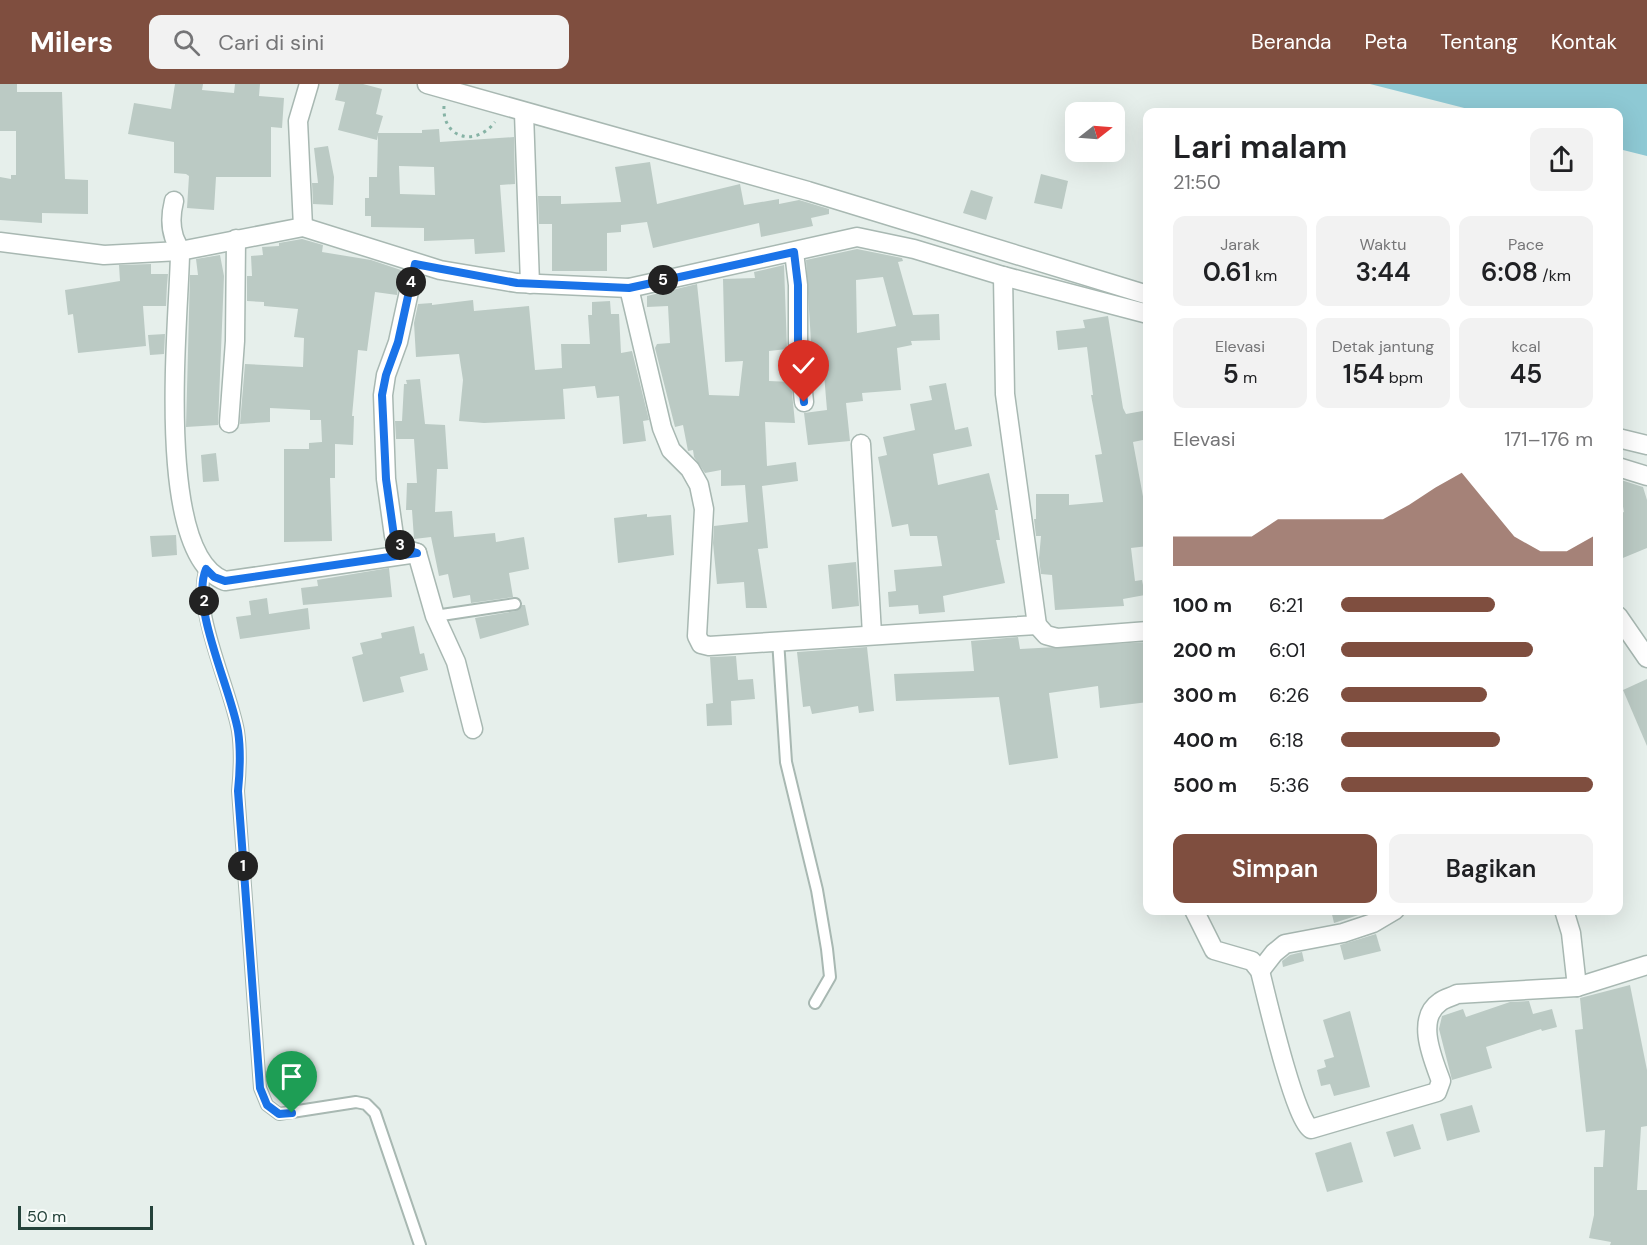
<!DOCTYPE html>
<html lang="id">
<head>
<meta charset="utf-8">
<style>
	:root { --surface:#fff; --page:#f2f2f2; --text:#202124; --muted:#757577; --accent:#7f4e3f }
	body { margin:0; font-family:"DM Sans",sans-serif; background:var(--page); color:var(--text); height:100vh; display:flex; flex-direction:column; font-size:22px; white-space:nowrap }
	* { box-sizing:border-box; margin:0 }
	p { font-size:20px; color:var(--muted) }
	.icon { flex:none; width:33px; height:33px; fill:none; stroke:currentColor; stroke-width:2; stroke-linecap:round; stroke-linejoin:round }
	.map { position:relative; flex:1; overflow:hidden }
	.sheet { position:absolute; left:1143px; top:24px; width:480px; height:807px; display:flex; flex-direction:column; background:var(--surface); border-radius:12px; box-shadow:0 6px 24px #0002 }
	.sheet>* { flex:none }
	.needle { width:39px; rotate:73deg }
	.controls { position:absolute; left:1065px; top:18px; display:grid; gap:12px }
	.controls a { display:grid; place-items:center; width:60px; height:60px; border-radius:12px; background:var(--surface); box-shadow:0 6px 24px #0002; font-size:30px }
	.scale { position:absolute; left:18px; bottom:15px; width:135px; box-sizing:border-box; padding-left:6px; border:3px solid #24423a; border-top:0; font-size:16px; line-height:21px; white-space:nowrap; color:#24423a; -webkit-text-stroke:4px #f7fbf9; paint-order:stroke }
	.pin { position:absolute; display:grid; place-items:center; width:51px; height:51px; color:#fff; margin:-62px -26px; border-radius:50% 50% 50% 0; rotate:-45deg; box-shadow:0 0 6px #0007 }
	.pin .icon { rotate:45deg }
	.km { position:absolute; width:30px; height:30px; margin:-15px; border-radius:50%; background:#222; color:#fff; font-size:16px; line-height:30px; text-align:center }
	.round { display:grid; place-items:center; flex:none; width:63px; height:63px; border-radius:12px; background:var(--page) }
	.summary { display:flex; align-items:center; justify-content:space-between; height:102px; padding:0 30px }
	h1 { font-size:33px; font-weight:600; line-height:45px }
	.stats { display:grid; grid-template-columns:repeat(3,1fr); gap:9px; height:102px; padding:6px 30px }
	.stats div { display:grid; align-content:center; border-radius:12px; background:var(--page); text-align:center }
	.stats b { font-size:26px; font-weight:600 }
	.stats small { font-size:16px; font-weight:400 }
	.stats p { font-size:16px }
	.chart { height:168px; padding:12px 30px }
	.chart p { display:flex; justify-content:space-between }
	.chart svg { width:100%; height:108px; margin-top:6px; fill:var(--accent); opacity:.7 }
	.primary-button { display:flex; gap:12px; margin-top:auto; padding:12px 30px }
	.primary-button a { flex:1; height:69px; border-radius:12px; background:var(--accent); color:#fff; font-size:24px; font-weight:600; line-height:69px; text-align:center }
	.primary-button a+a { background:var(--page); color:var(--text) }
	ul { padding:0 30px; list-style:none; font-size:20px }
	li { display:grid; grid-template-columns:96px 72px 1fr; align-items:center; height:45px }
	li i { height:15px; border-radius:8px; background:var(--accent) }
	header { display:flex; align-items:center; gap:36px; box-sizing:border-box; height:84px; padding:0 30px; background:var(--accent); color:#fff }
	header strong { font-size:28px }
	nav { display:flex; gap:33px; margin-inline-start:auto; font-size:21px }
	.search { width:420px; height:54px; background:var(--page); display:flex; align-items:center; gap:15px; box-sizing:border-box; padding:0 21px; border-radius:12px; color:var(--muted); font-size:22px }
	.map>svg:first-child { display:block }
	.water { fill:#8ec9d4 }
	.building { fill:#bbcac4; fill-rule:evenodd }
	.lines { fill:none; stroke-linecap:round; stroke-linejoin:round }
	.service-casing { stroke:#a8b8b2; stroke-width:14 }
	.minor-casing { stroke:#a8b8b2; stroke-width:21 }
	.tertiary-casing { stroke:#a8b8b2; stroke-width:21 }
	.path { stroke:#86b3a5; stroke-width:3; stroke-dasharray:3 4.5; stroke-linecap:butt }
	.service { stroke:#fff; stroke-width:10 }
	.minor { stroke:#fff; stroke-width:18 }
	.tertiary { stroke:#fff; stroke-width:18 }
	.route-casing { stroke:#fff; stroke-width:12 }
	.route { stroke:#1a73e8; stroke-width:8 }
</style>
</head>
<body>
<header>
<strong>Milers</strong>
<div class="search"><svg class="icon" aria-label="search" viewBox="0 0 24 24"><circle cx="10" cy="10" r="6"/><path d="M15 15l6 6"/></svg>Cari di sini</div>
<nav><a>Beranda</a><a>Peta</a><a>Tentang</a><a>Kontak</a></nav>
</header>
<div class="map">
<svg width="1647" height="1161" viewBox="0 0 1647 1161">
	<rect width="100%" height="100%" fill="#e6efeb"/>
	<!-- water -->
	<polygon class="water" points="1370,0 1647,0 1647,72 1619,65 1618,28 1480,28"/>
	<!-- building -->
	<g class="building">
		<polygon points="0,0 17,0 17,8 62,8 65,95 88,96 88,130 42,129 42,139 0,136 0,93 11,95 11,91 16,91 16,47 0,47"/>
		<polygon points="175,0 203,0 202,6 234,9 235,0 260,0 259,12 284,14 282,44 271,43 271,93 216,93 214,126 187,124 189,92 186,90 174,89 174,58 128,50 134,19 171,25"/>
		<path d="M339 0H363L382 5 376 30 383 32 378 49H422V46L439 45 440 58 514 53 515 100 500 101 505 168 475 170 474 155 424 157V144L371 143V132H365V114H369V93H377L378 51 377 56 338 46 345 18 335 16ZM399 82 434 83 435 111 400 110Z"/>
		<polygon points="328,62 334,93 333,121 313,120 312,99 318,99 314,64"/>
		<polygon points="650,78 657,120 740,100 744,121 779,115 779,120 799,116 829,125 829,130 811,134 813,142 761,153 759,139 653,164 647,138 621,141 621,148 607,149 607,187 552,187 552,140 539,140 538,112 561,112 561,120 621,118 615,83"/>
		<polygon points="1041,90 1068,97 1062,125 1034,119"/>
		<polygon points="971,106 993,113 986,136 963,129"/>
		<polygon points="302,155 323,161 322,168 371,176 401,186 397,211 375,208 367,267 358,266 352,332 354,332 353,361 335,360 335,394 330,394 332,457 284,458 284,365 309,365 309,359 322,358 321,336 310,336 310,326 270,324 270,338 240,340 245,280 303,283 304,254 294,253 298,225 264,222 264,218 247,217 247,192 252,192 251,172 263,171 262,163 279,162 279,159"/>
		<path d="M857 165 902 174 903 177 898 178 913 231 939 230 940 256 911 257 912 261 897 264 901 306 862 309 863 317 846 319 850 357 808 361 804 329 827 326 824 290 813 291 806 176ZM883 193 896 242 857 249 856 196Z"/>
		<polygon points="220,171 224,192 218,341 186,343 190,191 198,191 196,175"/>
		<polygon points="151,180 151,190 168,190 167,201 166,222 143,222 146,262 78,269 73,230 68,231 65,206 120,197 119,181"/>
		<polygon points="784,181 787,265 769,267 769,297 791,298 795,339 765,338 767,382 796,378 798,397 762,402 768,464 758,465 767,524 746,524 744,498 717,500 713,459 714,442 748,438 745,401 721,402 721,386 705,389 694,373 693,366 688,367 683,341 675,343 655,264 657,260 670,259 668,222 647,223 647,212 697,200 709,311 739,312 743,277 725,278 723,195 755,194 754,188"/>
		<polygon points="473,216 474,227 529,222 535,286 562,284 561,260 590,260 588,231 592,231 592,218 610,217 611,230 619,230 621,269 632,267 649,336 643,337 646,357 623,360 619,312 597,314 595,302 563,305 565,335 484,339 459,337 463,296 459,270 416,273 414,239 418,220 432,219 432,221"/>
		<polygon points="1108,232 1123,324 1126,330 1148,326 1148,355 1133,358 1144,418 1148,417 1148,462 1131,464 1135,497 1142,496 1145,511 1123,515 1124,522 1055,526 1052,491 1041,490 1039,474 1041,452 1036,452 1034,435 1036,435 1036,410 1069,410 1069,421 1103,418 1095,371 1102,370 1091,311 1093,311 1087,263 1058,266 1056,247 1085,244 1083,236"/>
		<polygon points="165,250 164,270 150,271 148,251"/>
		<polygon points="420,295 425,340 445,341 448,385 437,385 435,428 452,427 454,453 495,449 496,458 524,453 529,485 509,489 513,513 471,519 470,511 453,514 448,490 439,492 431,453 414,455 412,426 406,426 407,399 417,399 414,355 396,355 395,337 402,337 404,300 407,300 406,296"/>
		<polygon points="946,299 955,346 968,343 972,362 933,370 938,401 989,389 998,426 995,426 1000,456 996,456 1005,499 943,512 945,528 919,530 918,521 889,523 888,508 896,507 894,486 942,482 937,452 910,452 908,440 892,443 878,373 887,371 883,353 915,346 910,320 932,316 929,302"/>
		<polygon points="216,369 219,397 203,398 201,371"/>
		<polygon points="1618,395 1643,403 1647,416 1647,464 1618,476 1618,430 1624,428"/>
		<polygon points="647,430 647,433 671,431 674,471 618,479 614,434"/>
		<polygon points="176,451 177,471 152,473 150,452"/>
		<polygon points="856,478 859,522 832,525 828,481"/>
		<polygon points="389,484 392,513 303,521 301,504 318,502 317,496"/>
		<polygon points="267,514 269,530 308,524 310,545 240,555 236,533 251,531 249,517"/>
		<polygon points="522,521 525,521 529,541 480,555 475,534 516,527"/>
		<polygon points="414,542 420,570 424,569 428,586 400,593 404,608 363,618 352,573 363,570 360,559 382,554 381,549"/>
		<polygon points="1018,553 1020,565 1148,558 1148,618 1100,624 1098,602 1049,609 1058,674 1009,681 999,613 896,617 894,590 974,587 971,557"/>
		<polygon points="867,563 874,627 859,629 858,622 812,630 810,622 803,623 797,568"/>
		<polygon points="736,572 738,596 753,595 755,615 731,617 732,641 707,642 706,620 713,619 710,573"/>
		<polygon points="1647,595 1647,662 1623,606"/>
		<polygon points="1331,826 1370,826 1371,827 1334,839"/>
		<polygon points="1376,850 1381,867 1344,876 1340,861"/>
		<polygon points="1302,868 1304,877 1283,883 1282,877 1290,871"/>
		<polygon points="1630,901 1647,986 1647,1042 1641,1043 1637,1106 1647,1106 1647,1161 1610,1161 1611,1158 1589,1154 1594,1131 1594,1083 1603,1083 1605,1046 1586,1048 1575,946 1583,945 1580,914"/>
		<polygon points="1529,917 1533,930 1552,925 1557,943 1542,947 1541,945 1486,963 1492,984 1452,996 1439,945 1442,932 1463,925 1466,933 1510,918"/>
		<polygon points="1350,927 1370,1003 1334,1012 1330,1000 1321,1002 1317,986 1326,983 1324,976 1334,973 1323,936"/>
		<polygon points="1472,1021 1480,1048 1447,1057 1440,1030"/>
		<polygon points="1413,1040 1421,1065 1394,1073 1386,1048"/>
		<polygon points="1351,1058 1363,1098 1327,1108 1315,1069"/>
	</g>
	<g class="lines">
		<!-- service casing -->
		<g class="service-casing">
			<g id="service">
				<path d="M206 485C191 523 231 605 238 647 241 667 240 687 238 707L260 1004 267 1021 279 1030 356 1018 366 1020 375 1029 420 1161"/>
				<polyline points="435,532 515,520"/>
				<polyline points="778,556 786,678 817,806 827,865 830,893 815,919"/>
			</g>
		</g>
		<!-- minor casing -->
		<g class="minor-casing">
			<g id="minor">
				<polyline points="524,29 530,200"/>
				<path d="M174 117C171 129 170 141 174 153 176 159 180 164 180 170 179 235 153 470 225 497L417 469"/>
				<polyline points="303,143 298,37 309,0"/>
				<polyline points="0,158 104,171 180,167 303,143 440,186 517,199 629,204 857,153 914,165 1003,192 1148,230"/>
				<polyline points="794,168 798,201 798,259 804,318"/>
				<polyline points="415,180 398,258 386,291 383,311 386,395 394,452 402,464 417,469 435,532 456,578 473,645"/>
				<polyline points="629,204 662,344 671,366 690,385 699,401 704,425 697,552 701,560 709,562 1037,541 1005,310 1003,192"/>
				<polyline points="229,339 235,257 236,155"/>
				<polyline points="861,360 872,550"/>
				<polyline points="1618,383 1647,392"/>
				<polyline points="1618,532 1647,574"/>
				<polyline points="1037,541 1046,551 1057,554 1148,547"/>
				<path d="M1194 826 1214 866 1252 877 1260 887C1266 911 1295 1037 1311 1045L1437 1008 1441 997C1433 975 1415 935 1440 918 1445 914 1452 913 1457 910L1577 903 1647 881"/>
				<polyline points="1564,826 1571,849 1577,903"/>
				<polyline points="1260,887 1274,869 1285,860 1343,849 1373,839 1395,826"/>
			</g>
		</g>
		<!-- tertiary casing -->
		<g class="tertiary-casing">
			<g id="tertiary">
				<polyline points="427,0 808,107 1148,211"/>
				<polyline points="1618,354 1647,361"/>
			</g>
		</g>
		<!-- path -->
		<path class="path" d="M444 22C442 55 476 63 495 38"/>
		<!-- service -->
		<use href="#service" class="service"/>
		<!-- minor -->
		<use href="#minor" class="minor"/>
		<!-- tertiary -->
		<use href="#tertiary" class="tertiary"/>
	</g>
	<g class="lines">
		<!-- route casing -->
		<g class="route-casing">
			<path id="route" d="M292 1029 279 1030 267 1021 260 1004 238 707C240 687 241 667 238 647 231 605 190 522 206 485L214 493 225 497 417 469 402 464 394 452 386 395 382 311 386 291 398 258 415 180 517 199 629 204 794 168 798 201V259L804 318"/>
		</g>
		<!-- route -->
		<use href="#route" class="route"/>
	</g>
</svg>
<div class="controls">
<a><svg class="needle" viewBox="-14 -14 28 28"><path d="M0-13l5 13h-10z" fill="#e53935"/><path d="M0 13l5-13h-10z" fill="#757577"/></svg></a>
</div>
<div class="scale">50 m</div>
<div class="pin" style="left:292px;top:1029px;background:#1e9e55"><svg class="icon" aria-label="arrive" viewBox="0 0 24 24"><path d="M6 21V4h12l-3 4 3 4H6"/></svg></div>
<div class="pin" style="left:804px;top:318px;background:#d93025"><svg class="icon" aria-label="check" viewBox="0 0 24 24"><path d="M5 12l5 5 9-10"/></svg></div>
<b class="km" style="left:243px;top:782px">1</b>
<b class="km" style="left:204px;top:517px">2</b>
<b class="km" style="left:400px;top:461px">3</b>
<b class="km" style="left:411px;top:198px">4</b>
<b class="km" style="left:663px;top:196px">5</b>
<section class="sheet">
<div class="summary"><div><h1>Lari malam</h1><p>21:50</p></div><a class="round"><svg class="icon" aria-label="share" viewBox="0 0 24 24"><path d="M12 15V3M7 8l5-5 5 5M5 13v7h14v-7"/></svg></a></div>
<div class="stats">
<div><p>Jarak</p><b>0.61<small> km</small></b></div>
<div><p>Waktu</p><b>3:44</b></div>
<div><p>Pace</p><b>6:08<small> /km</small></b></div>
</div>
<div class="stats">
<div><p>Elevasi</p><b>5<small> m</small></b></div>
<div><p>Detak jantung</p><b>154<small> bpm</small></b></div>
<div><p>kcal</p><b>45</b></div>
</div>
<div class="chart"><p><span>Elevasi</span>171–176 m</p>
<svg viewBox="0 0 160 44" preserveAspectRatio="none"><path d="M0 44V32L10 32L20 32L30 32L40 25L50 25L60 25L70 25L80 25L90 19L100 12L110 6L120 19L130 32L140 38L150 38L160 32V44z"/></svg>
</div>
<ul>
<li><b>100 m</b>6:21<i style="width:61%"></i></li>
<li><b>200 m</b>6:01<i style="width:76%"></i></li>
<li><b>300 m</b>6:26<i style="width:58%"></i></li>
<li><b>400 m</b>6:18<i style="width:63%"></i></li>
<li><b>500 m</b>5:36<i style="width:100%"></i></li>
</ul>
<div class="primary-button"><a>Simpan</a><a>Bagikan</a></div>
</section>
</div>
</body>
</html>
